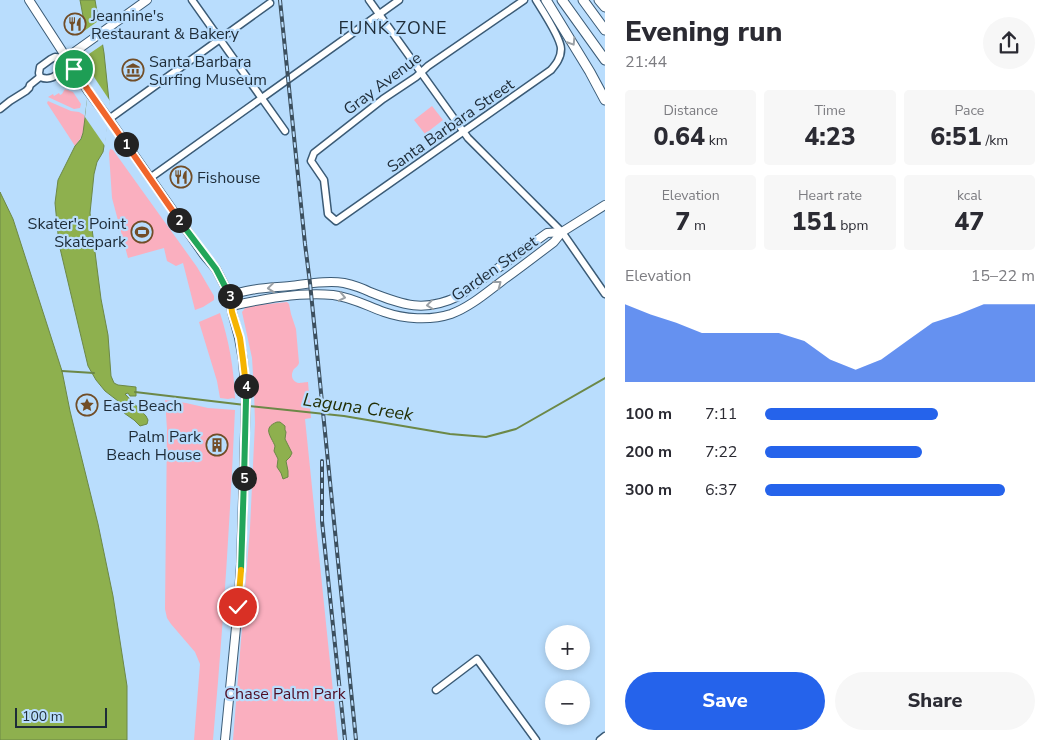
<!DOCTYPE html>
<html lang="en">
<head>
<meta charset="utf-8">
<style>
	:root { --surface:#fff; --page:#f7f7f7; --text:#2b2b33; --muted:#7c7c81; --accent:#2563eb }
	body { margin:0; font-family:"Nunito Sans",sans-serif; background:var(--page); color:var(--text); height:100vh; display:flex; flex-direction:column; font-size:19px; white-space:nowrap }
	* { box-sizing:border-box; margin:0 }
	p { font-size:16px; color:var(--muted) }
	.icon { flex:none; width:28px; height:28px; fill:none; stroke:currentColor; stroke-width:2; stroke-linecap:round; stroke-linejoin:round }
	.map { position:relative; flex:1; overflow:hidden }
	.details { display:flex; flex-direction:column; background:var(--surface); width:450px }
	.details>* { flex:none }
	.buttons { position:absolute; left:545px; top:625px; display:grid; gap:10px }
	.buttons a { display:grid; place-items:center; width:45px; height:45px; border-radius:50%; background:var(--surface); box-shadow:0 2px 8px #0003; font-size:25px }
	.scale { position:absolute; left:15px; bottom:12px; width:92px; box-sizing:border-box; padding-left:5px; border:2px solid #1e2c38; border-top:0; font-size:14px; line-height:18px; white-space:nowrap; color:#1e2c38; -webkit-text-stroke:4px #b9ddfd; paint-order:stroke }
	.pin { position:absolute; display:grid; place-items:center; width:42px; height:42px; color:#fff; margin:-21px; border:2px solid #fff; border-radius:50%; box-shadow:0 1px 5px #0007 }
	.km { position:absolute; width:25px; height:25px; margin:-12px; border-radius:50%; background:#222; color:#fff; font-size:14px; line-height:25px; text-align:center }
	.round { display:grid; place-items:center; flex:none; width:52px; height:52px; border-radius:26px; background:var(--page) }
	.headline { display:flex; align-items:center; justify-content:space-between; height:85px; padding:0 20px }
	h1 { font-size:28px; font-weight:800; line-height:38px }
	.metrics { display:grid; grid-template-columns:repeat(3,1fr); gap:8px; height:85px; padding:5px 20px }
	.metrics div { display:grid; align-content:center; border-radius:5px; background:var(--page); text-align:center }
	.metrics b { font-size:25px; font-weight:800 }
	.metrics small { font-size:14px; font-weight:400 }
	.metrics p { font-size:14px }
	.chart { height:140px; padding:10px 20px }
	.chart p { display:flex; justify-content:space-between }
	.chart svg { width:100%; height:90px; margin-top:5px; fill:var(--accent); opacity:.7 }
	.action { display:flex; gap:10px; margin-top:auto; padding:10px 20px }
	.action a { flex:1; height:58px; border-radius:30px; background:var(--accent); color:#fff; font-size:20px; font-weight:800; line-height:58px; text-align:center }
	.action a+a { background:var(--page); color:var(--text) }
	ul { padding:0 20px; list-style:none; font-size:16px }
	li { display:grid; grid-template-columns:80px 60px 1fr; align-items:center; height:38px }
	li i { height:12px; border-radius:6px; background:var(--accent) }
	main { display:flex; flex:1; min-height:0 }
	.map>svg:first-child { display:block }
	.green { fill:#faafbf }
	.water { fill:#8eb04e; stroke:#6c8847 }
	.pier { fill:#b9ddfd }
	.lines { fill:none; stroke-linecap:round; stroke-linejoin:round }
	.stream { stroke:#6c8847; stroke-width:2 }
	.minor-casing { stroke:#3b5b76; stroke-width:9 }
	.major-casing { stroke:#3b5b76; stroke-width:10 }
	.highway-casing { stroke:#3b5b76; stroke-width:11 }
	.minor { stroke:#fff; stroke-width:6 }
	.major { stroke:#fff; stroke-width:8 }
	.highway { stroke:#fff; stroke-width:9 }
	.rail-casing { stroke:#3c4f5e; stroke-width:4 }
	.rail { stroke:#b9ddfd; stroke-width:2; stroke-dasharray:5.5; stroke-linecap:butt }
	.oneway { stroke:#9aa0a5 }
	.split-1-casing { stroke:#fff; stroke-width:10 }
	.split-2-casing { stroke:#fff; stroke-width:10 }
	.split-3-casing { stroke:#fff; stroke-width:10 }
	.split-4-casing { stroke:#fff; stroke-width:10 }
	.split-5-casing { stroke:#fff; stroke-width:10 }
	.split-6-casing { stroke:#fff; stroke-width:10 }
	.split-7-casing { stroke:#fff; stroke-width:10 }
	.split-1 { stroke:#f0652b; stroke-width:6 }
	.split-2 { stroke:#f0652b; stroke-width:6 }
	.split-3 { stroke:#22a559; stroke-width:6 }
	.split-4 { stroke:#f5b400; stroke-width:6 }
	.split-5 { stroke:#22a559; stroke-width:6 }
	.split-6 { stroke:#22a559; stroke-width:6 }
	.split-7 { stroke:#f5b400; stroke-width:6 }
	.labels { text-anchor:middle; stroke-width:4.5; stroke-linejoin:round; paint-order:stroke }
	.poi-label { font-size:16px; fill:#1e2c38; stroke:#b9ddfd; text-anchor:start }
	.street-label { font-size:16px; fill:#1e2c38; stroke:#b9ddfd }
	.park-label { font-size:16px; fill:#4e0d23; stroke:#b9ddfd }
	.neighbourhood-label { font-size:18px; letter-spacing:1px; fill:#1e2c38; stroke:#b9ddfd }
	.water-label { font-size:18px; font-style:italic; fill:#233006; stroke:#b9ddfd }
</style>
</head>
<body>
<main>
<div class="map">
<svg width="605" height="740" viewBox="0 0 605 740">
	<rect width="100%" height="100%" fill="#b9ddfd"/>
	<!-- green -->
	<g class="green">
		<polygon points="65,89 73,92 81,104 80,108 74,109 48,97 53,94 54,96 59,93 60,95 62,94"/>
		<path d="M48 101 71 111 79 112 84 115C88 126 82 138 75 146L47 103Z"/>
		<polygon points="432,106 443,120 425,134 414,120"/>
		<polygon points="110,149 113,150 197,267 214,296 214,300 203,307 195,310 183,263 176,266 167,261 164,248 128,258 112,198 109,153"/>
		<path d="M287 302 289 304 291 314 296 329 299 363C298 366 296 367 294 369 290 375 292 382 299 383 300 383 307 382 308 382L311 418 305 419 338 740H233L250 528 255 423 254 391 252 358 242 312 246 307 248 306Z"/>
		<path d="M220 313C229 341 234 369 235 399L233 398 228 399 220 398 217 381 199 322Z"/>
		<path d="M165 400 186 403 208 408 235 410C230 520 223 630 213 740H194L200 664 195 652 171 624 167 618 165 609 167 429Z"/>
	</g>
	<!-- water -->
	<g class="water">
		<polygon points="80,0 95,0 104,53 109,101 104,146 103,152 97,162 94,174 90,213 101,299 108,335 111,376 114,383 118,385 136,387 136,396 130,396 128,393 125,394 146,416 148,420 147,424 140,426 134,420 124,413 118,401 105,391 96,380 88,366 59,244 55,203 58,180 75,146 81,139 83,133 91,73 83,16"/>
		<polygon points="0,192 13,219 62,371 70,411 98,524 113,596 127,686 127,740 0,740"/>
		<path d="M277 422H280L285 426V430L286 432 285 439 292 453 290 457 286 461 288 471V477L283 479 281 473 277 467 278 459 274 451 275 446C271 436 262 428 277 422Z"/>
	</g>
	<!-- pier -->
	<g class="pier">
		<polygon points="101,19 105,43 86,56 84,31"/>
		<polygon points="90,71 110,101 105,146 85,117"/>
	</g>
	<g class="lines">
		<!-- stream -->
		<g class="stream">
			<polyline points="62,371 94,373"/>
			<polyline points="135,392 245,405"/>
			<polyline points="249,406 344,416 450,434 486,437 516,429 605,378"/>
		</g>
		<!-- minor casing -->
		<g class="minor-casing">
			<g id="minor">
				<polyline points="192,0 285,131"/>
				<polyline points="369,0 468,138 562,232 605,294"/>
				<path d="M524 0 428 66 416 77 383 99 314 153 311 161 324 180 328 214 336 221 551 70C556 64 561 58 561 49 561 38 542 10 536 0"/>
				<path d="M55 57 66 58C63 69 55 83 40 77L39 73 40 67 51 59Z"/>
				<polyline points="0,109 10,101 26,91 29,88 30,85 40,77"/>
				<polyline points="109,119 270,3"/>
				<polyline points="150,178 399,0"/>
				<polyline points="436,690 477,659 536,740"/>
				<polyline points="600,740 605,736"/>
			</g>
		</g>
		<!-- major casing -->
		<g class="major-casing">
			<g id="major">
				<polyline points="29,0 88,91 109,119 204,255 216,269 230,296 232,312 239,338 243,360 246,400 241,564 238,607 225,740"/>
				<polyline points="66,58 147,0"/>
				<path d="M230 296C248 288 270 288 290 286 308 284 327 280 344 283 353 285 362 288 370 292 403 305 424 313 459 296L547 233 562 232"/>
				<path d="M231 306C263 299 299 292 333 295 351 297 367 306 384 312 404 319 430 321 451 314 470 307 486 293 502 281 520 268 537 255 554 242L562 232 605 205"/>
			</g>
		</g>
		<!-- highway casing -->
		<g class="highway-casing">
			<g id="highway">
				<polyline points="546,0 590,72 605,100"/>
				<polyline points="562,0 605,60"/>
				<polyline points="583,0 605,30"/>
				<polyline points="599,0 605,7"/>
			</g>
		</g>
		<!-- minor -->
		<use href="#minor" class="minor"/>
		<!-- major -->
		<use href="#major" class="major"/>
		<!-- highway -->
		<use href="#highway" class="highway"/>
		<!-- rail casing -->
		<g class="rail-casing">
			<g id="rail">
				<polyline points="280,0 305,244 310,283 356,740"/>
				<polyline points="322,461 322,521 345,740"/>
			</g>
		</g>
		<!-- rail -->
		<use href="#rail" class="rail"/>
	</g>
	<!-- one-way arrows -->
	<defs><path id="oneway-chevron" d="M-2-3.5L2.5 0L-2 3.5" fill="none" stroke-width="1.6" stroke-linecap="round" stroke-linejoin="round" transform="scale(1.25)"/></defs>
	<g class="oneway">
		<use href="#oneway-chevron" transform="translate(572 42) rotate(58)"/>
		<use href="#oneway-chevron" transform="translate(498 284) rotate(-37)"/>
		<use href="#oneway-chevron" transform="translate(271 288) rotate(174)"/>
		<use href="#oneway-chevron" transform="translate(342 297) rotate(12)"/>
		<use href="#oneway-chevron" transform="translate(430 305) rotate(173)"/>
	</g>
	<g class="lines">
		<!-- split-1 casing -->
		<g class="split-1-casing">
			<polyline id="split-1" points="74,69 88,90 126,144"/>
		</g>
		<!-- split-2 casing -->
		<g class="split-2-casing">
			<polyline id="split-2" points="126,144 179,220"/>
		</g>
		<!-- split-3 casing -->
		<g class="split-3-casing">
			<polyline id="split-3" points="179,220 216,269 230,296"/>
		</g>
		<!-- split-4 casing -->
		<g class="split-4-casing">
			<polyline id="split-4" points="230,296 232,312 240,338 243,360 246,386"/>
		</g>
		<!-- split-5 casing -->
		<g class="split-5-casing">
			<polyline id="split-5" points="244,478 246,400 246,386"/>
		</g>
		<!-- split-6 casing -->
		<g class="split-6-casing">
			<polyline id="split-6" points="241,570 244,478"/>
		</g>
		<!-- split-7 casing -->
		<g class="split-7-casing">
			<polyline id="split-7" points="238,607 241,570"/>
		</g>
		<!-- split-1 -->
		<use href="#split-1" class="split-1"/>
		<!-- split-2 -->
		<use href="#split-2" class="split-2"/>
		<!-- split-3 -->
		<use href="#split-3" class="split-3"/>
		<!-- split-4 -->
		<use href="#split-4" class="split-4"/>
		<!-- split-5 -->
		<use href="#split-5" class="split-5"/>
		<!-- split-6 -->
		<use href="#split-6" class="split-6"/>
		<!-- split-7 -->
		<use href="#split-7" class="split-7"/>
	</g>
	<!-- icons -->
	<defs>
		<g id="restaurant-ring" transform="scale(1.125)"><circle r="9.5" fill="#b9ddfd" stroke="#714d27" stroke-width="1.5"/><path d="M-5-6h1v4h1v-4h1v4h1v-4h1v5L-1.5 .5V6h-2V.5L-5-1ZM5-6V6H3V1.5H1.5Q1.5-4 5-6Z" fill="#714d27"/></g>
		<g id="museum-ring" transform="scale(1.125)"><circle r="9.5" fill="#b9ddfd" stroke="#714d27" stroke-width="1.5"/><path d="M0-6L6-3V-2H-6V-3ZM-5-1h2V3h-2ZM-1-1h2V3h-2ZM3-1h2V3H3ZM-6 4H6V6H-6Z" fill="#714d27"/></g>
		<g id="stadium-ring" transform="scale(1.125)"><circle r="9.5" fill="#b9ddfd" stroke="#714d27" stroke-width="1.5"/><path d="M0-5a6.5 5 0 1 0 0 10a6.5 5 0 1 0 0-10ZM-3.5-1.8h7v3.6h-7Z" fill="#714d27"/></g>
		<g id="sight-ring" transform="scale(1.125)"><circle r="9.5" fill="#b9ddfd" stroke="#714d27" stroke-width="1.5"/><path d="M0-6L1.8-2.2L6-1.7L2.9 1.2L3.7 5.4L0 3.3L-3.7 5.4L-2.9 1.2L-6-1.7L-1.8-2.2Z" fill="#714d27"/></g>
		<g id="building-ring" transform="scale(1.125)"><circle r="9.5" fill="#b9ddfd" stroke="#714d27" stroke-width="1.5"/><path d="M-4-6H4V6H1V3H-1V6H-4ZM-2.5-4.3h1.7v1.8h-1.7ZM.8-4.3h1.7v1.8H.8ZM-2.5-1h1.7V.8h-1.7ZM.8-1h1.7V.8H.8Z" fill="#714d27"/></g>
	</defs>
	<g fill-rule="evenodd">
		<use href="#restaurant-ring" x="75" y="24"/>
		<use href="#museum-ring" x="133" y="70"/>
		<use href="#restaurant-ring" x="181" y="177"/>
		<use href="#stadium-ring" x="142" y="232"/>
		<use href="#sight-ring" x="87" y="405"/>
		<use href="#building-ring" x="217" y="445"/>
	</g>
	<g class="labels">
		<!-- poi labels -->
		<g class="poi-label">
			<text x="91" y="21">Jeannine's<tspan x="91" dy="18">Restaurant &amp; Bakery</tspan></text>
			<text x="149" y="67">Santa Barbara<tspan x="149" dy="18">Surfing Museum</tspan></text>
			<text x="197" y="183">Fishouse</text>
			<text x="126" y="229" text-anchor="end">Skater's Point<tspan x="126" dy="18">Skatepark</tspan></text>
			<text x="103" y="411">East Beach</text>
			<text x="201" y="442" text-anchor="end">Palm Park<tspan x="201" dy="18">Beach House</tspan></text>
		</g>
		<!-- street labels -->
		<g class="street-label">
			<text transform="translate(382 83) rotate(-37)" y="6">Gray Avenue</text>
			<text transform="translate(450 125) rotate(-35)" y="6">Santa Barbara Street</text>
			<text transform="translate(494 268) rotate(-35)" y="6">Garden Street</text>
		</g>
		<!-- park labels -->
		<g class="park-label">
			<text x="285" y="699">Chase Palm Park</text>
		</g>
		<!-- neighbourhood labels -->
		<g class="neighbourhood-label">
			<text x="393" y="34">FUNK ZONE</text>
		</g>
		<!-- water labels -->
		<g class="water-label">
			<text transform="translate(358 407) rotate(8)" y="6">Laguna Creek</text>
		</g>
	</g>
</svg>
<div class="buttons">
<a>+</a>
<a>−</a>
</div>
<div class="scale">100 m</div>
<div class="pin" style="left:74px;top:69px;background:#1e9e55"><svg class="icon" aria-label="arrive" viewBox="0 0 24 24"><path d="M6 21V4h12l-3 4 3 4H6"/></svg></div>
<div class="pin" style="left:238px;top:607px;background:#d93025"><svg class="icon" aria-label="check" viewBox="0 0 24 24"><path d="M5 12l5 5 9-10"/></svg></div>
<b class="km" style="left:126px;top:144px">1</b>
<b class="km" style="left:179px;top:220px">2</b>
<b class="km" style="left:230px;top:296px">3</b>
<b class="km" style="left:246px;top:386px">4</b>
<b class="km" style="left:244px;top:478px">5</b>
</div>
<section class="details">
<div class="headline"><div><h1>Evening run</h1><p>21:44</p></div><a class="round"><svg class="icon" aria-label="share" viewBox="0 0 24 24"><path d="M12 15V3M7 8l5-5 5 5M5 13v7h14v-7"/></svg></a></div>
<div class="metrics">
<div><p>Distance</p><b>0.64<small> km</small></b></div>
<div><p>Time</p><b>4:23</b></div>
<div><p>Pace</p><b>6:51<small> /km</small></b></div>
</div>
<div class="metrics">
<div><p>Elevation</p><b>7<small> m</small></b></div>
<div><p>Heart rate</p><b>151<small> bpm</small></b></div>
<div><p>kcal</p><b>47</b></div>
</div>
<div class="chart"><p><span>Elevation</span>15–22 m</p>
<svg viewBox="0 0 160 44" preserveAspectRatio="none"><path d="M0 44V6L10 11L20 15L30 20L40 20L50 20L60 20L70 24L80 33L90 38L100 33L110 24L120 15L130 11L140 6L150 6L160 6V44z"/></svg>
</div>
<ul>
<li><b>100 m</b>7:11<i style="width:64%"></i></li>
<li><b>200 m</b>7:22<i style="width:58%"></i></li>
<li><b>300 m</b>6:37<i style="width:89%"></i></li>
</ul>
<div class="action"><a>Save</a><a>Share</a></div>
</section>
</main>
</body>
</html>
